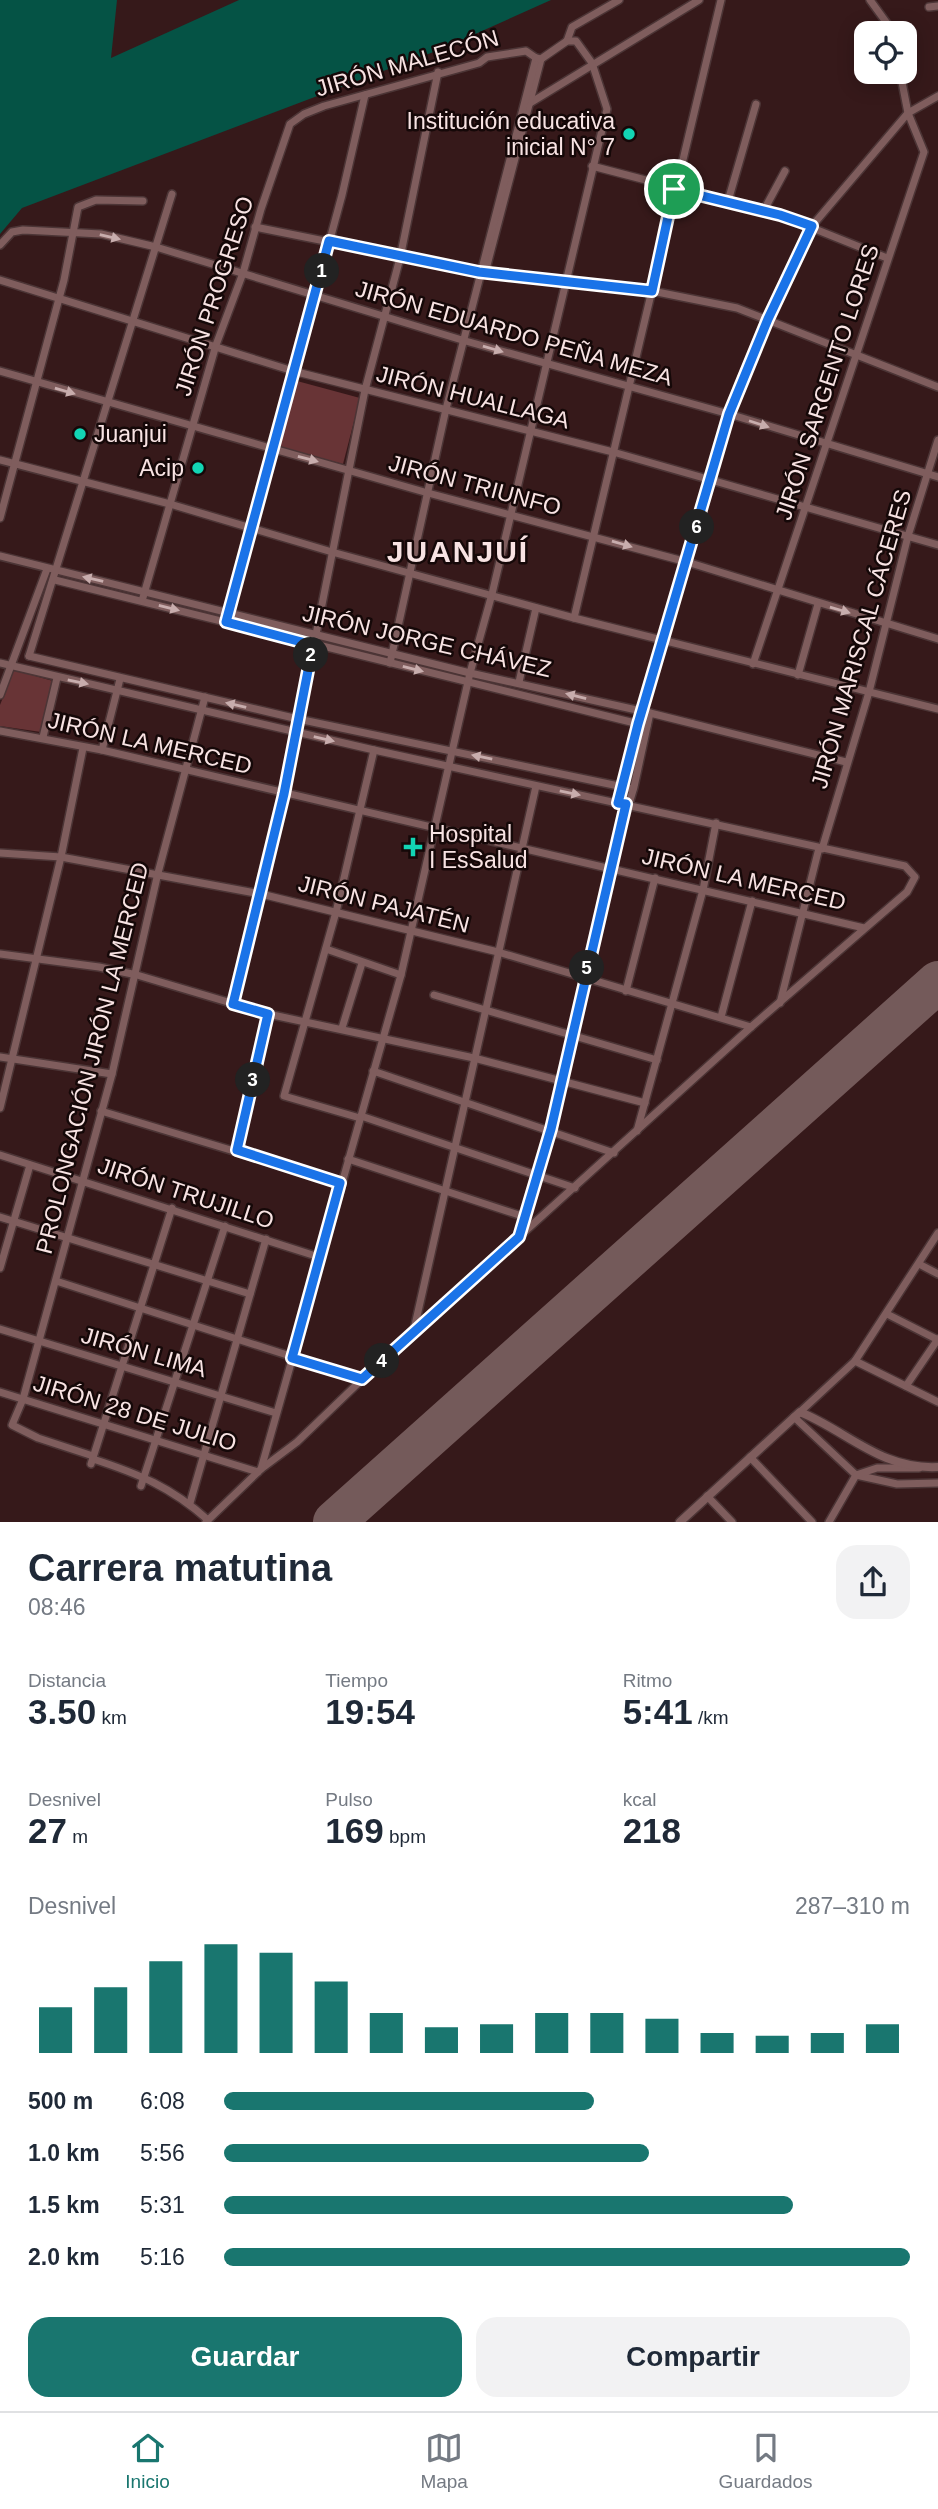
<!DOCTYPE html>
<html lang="es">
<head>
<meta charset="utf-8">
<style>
	:root { --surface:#fff; --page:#f2f2f3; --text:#1f2937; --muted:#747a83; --line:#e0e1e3; --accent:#19766f }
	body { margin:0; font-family:Arial,sans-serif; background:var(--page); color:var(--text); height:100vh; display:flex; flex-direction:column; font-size:26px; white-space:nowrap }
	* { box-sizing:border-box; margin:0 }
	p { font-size:23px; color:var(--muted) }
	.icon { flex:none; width:38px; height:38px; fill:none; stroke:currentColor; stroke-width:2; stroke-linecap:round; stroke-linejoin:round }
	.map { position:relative; height:1522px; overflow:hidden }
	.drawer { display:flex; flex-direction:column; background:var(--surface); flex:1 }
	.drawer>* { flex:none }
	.tools { position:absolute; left:854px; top:21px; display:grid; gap:14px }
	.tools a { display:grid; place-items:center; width:63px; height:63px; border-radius:14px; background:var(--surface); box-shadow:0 4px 18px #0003; font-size:35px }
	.pin { position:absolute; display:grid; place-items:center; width:60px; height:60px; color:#fff; margin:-30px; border:4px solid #fff; border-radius:50%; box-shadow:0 2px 7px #0007 }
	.km { position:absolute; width:35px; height:35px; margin:-18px; border-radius:50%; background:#222; color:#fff; font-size:19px; line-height:35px; text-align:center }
	.round { display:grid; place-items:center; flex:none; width:74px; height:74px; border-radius:21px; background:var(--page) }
	.headline { display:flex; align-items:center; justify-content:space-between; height:119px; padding:0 28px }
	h1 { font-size:38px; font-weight:700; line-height:52px }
	.figures { display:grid; grid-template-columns:repeat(3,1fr); gap:10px; height:119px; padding:7px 28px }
	.figures div { display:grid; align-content:center }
	.figures b { font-size:35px; font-weight:700 }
	.figures small { font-size:19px; font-weight:400 }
	.figures p { font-size:19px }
	.chart { height:196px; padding:14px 28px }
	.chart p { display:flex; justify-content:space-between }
	.chart svg { width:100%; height:126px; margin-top:7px; stroke:var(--accent); stroke-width:6 }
	.cta { display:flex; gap:14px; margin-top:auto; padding:14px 28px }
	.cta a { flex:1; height:80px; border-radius:21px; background:var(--accent); color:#fff; font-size:28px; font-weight:700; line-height:80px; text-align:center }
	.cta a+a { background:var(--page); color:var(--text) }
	ul { padding:0 28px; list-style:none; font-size:23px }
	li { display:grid; grid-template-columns:112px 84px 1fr; align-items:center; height:52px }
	li i { height:18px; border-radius:9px; background:var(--accent) }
	.menu { display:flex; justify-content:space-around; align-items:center; height:98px; border-top:2px solid var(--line); background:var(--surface); font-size:19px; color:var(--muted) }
	.menu a { display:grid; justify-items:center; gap:4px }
	.menu .current { color:var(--accent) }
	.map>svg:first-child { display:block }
	.green { fill:#683436 }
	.water { fill:#055345 }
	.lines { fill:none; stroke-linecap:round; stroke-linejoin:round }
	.runway { stroke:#745a5a; stroke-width:42 }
	.minor-casing { stroke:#4c3536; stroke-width:10 }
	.tertiary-casing { stroke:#4c3536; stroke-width:11 }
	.minor { stroke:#7f5d5d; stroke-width:7 }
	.tertiary { stroke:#7f5d5d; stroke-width:8 }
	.oneway { fill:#c8adad }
	.route-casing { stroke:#fff; stroke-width:14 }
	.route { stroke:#1a73e8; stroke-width:9 }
	.poi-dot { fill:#12d5b4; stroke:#150808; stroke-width:2.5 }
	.labels { text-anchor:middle; stroke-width:5; stroke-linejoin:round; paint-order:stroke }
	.street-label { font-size:23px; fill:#f8e3e3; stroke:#150808 }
	.poi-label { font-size:23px; fill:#f8e3e3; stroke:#150808; text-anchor:end }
	.district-label { font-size:30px; font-weight:bold; letter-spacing:2px; fill:#f8e3e3; stroke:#150808 }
</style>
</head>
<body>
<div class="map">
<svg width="938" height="1522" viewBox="0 0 938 1522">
	<rect width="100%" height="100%" fill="#36191a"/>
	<!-- green -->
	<g class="green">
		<polygon points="297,381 360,398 343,464 280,447"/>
		<polygon points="14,670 53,681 41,732 0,726 0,705"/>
	</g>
	<!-- water -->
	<polygon class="water" points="0,0 117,0 111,58 239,0 551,0 444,48 22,208 0,234"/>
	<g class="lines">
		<!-- runway -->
		<polyline class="runway" points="334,1522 938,982"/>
		<!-- minor casing -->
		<g class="minor-casing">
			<g id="minor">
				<polyline points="870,0 894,33"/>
				<polyline points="929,7 938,6"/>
				<polyline points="567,41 572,27 619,0"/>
				<polyline points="530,103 699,0"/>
				<polyline points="592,166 780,215 887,258"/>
				<polyline points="728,201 756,104"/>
				<polyline points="764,210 785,171"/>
				<polyline points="255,227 479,272 652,291 737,308 938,387"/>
				<polyline points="0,245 12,232 23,230 101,234 156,247 462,340 729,414 938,477"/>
				<polyline points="485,273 541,59"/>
				<polyline points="0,280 293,371 613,452 938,545"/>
				<polyline points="0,371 428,493 687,562 938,639"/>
				<polyline points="0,460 170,504 332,552 574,618 938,709"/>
				<polyline points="0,518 64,280 78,207 96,200 143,201"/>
				<polyline points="0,556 470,673 650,713 846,762"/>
				<polyline points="55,580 647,726"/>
				<polyline points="142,601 216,345 243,273 261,209 290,124 304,114 324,106 479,63 487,57 526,51 536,58"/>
				<polyline points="228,616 342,195 365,95"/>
				<polyline points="574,618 721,0"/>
				<polyline points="29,656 298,719 633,789"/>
				<polyline points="29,656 172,194"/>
				<polyline points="0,663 374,750 905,866 915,877 907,892 751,1027 376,1366 297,1442 261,1469"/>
				<polyline points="390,663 446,409 536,58"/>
				<polyline points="753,664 924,152 908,113 900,72"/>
				<polyline points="798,675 818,604"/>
				<polyline points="519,682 536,608"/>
				<polyline points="0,695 47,569"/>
				<polyline points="0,731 102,750 864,928"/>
				<polyline points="43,737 57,678"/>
				<polyline points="102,750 120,679"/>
				<polyline points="618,803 638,724 729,414 768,319 812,226 908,113 938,96"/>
				<polyline points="822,849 869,692 908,536 938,440"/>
				<polyline points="0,853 61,857 261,894 498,952 751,1027"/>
				<polyline points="326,949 401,975"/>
				<polyline points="0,954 99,967 137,975 268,1014 474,1058 645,1103"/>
				<polyline points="626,991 655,878"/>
				<polyline points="434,995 657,1060"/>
				<polyline points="780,1003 819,848"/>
				<polyline points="233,1004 284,794 365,390 400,258 438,72"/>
				<polyline points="721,1017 752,901"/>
				<polyline points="342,1028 362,963"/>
				<polyline points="0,1057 112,1074"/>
				<polyline points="373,1071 614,1153"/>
				<polyline points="0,1108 61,857 83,748"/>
				<polyline points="101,1111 340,1183"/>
				<polyline points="361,1116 575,1188"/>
				<polyline points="360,1118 284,1096 336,912 374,750"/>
				<polyline points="637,1131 703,890 716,823"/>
				<polyline points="237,1150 268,1014"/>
				<polyline points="0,1155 319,1257"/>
				<polyline points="348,1159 525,1217"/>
				<polyline points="0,1217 250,1294"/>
				<polyline points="520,1235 551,1130 610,868 634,787 650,713"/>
				<polyline points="919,1264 938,1274"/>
				<polyline points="0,1268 30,1165"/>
				<polyline points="56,1281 362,1379"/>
				<polyline points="887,1314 938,1340"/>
				<polyline points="0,1329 276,1413"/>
				<polyline points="413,1334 536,786"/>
				<polyline points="855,1361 938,1402"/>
				<polyline points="906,1386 938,1339"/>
				<polyline points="0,1392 258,1472"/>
				<polyline points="800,1412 855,1361 938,1233"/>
				<polyline points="794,1417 856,1475 897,1484 938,1483"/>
				<polyline points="93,1456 38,1438 12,1425 23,1399 112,1074 158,873 205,697"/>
				<polyline points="750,1457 812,1522"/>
				<path d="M93 1459C139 1474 171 1487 208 1520"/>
				<polyline points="91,1464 172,1208"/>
				<polyline points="141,1486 225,1226"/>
				<polyline points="707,1496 732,1522"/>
				<polyline points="190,1503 266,1239"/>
				<polyline points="206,1522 261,1469 401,975 470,673 492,594 607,109 592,63 576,41 567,41 541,59 536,58"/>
				<polyline points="829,1522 856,1475 877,1468 919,1468"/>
			</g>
		</g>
		<!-- tertiary casing -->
		<g class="tertiary-casing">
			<path id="tertiary" d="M680 1522 800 1412C847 1431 881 1470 938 1467"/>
		</g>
		<!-- minor -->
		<use href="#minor" class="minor"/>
		<!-- tertiary -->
		<use href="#tertiary" class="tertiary"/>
	</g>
	<!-- one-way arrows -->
	<defs><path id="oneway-solid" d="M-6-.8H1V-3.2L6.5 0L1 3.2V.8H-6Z" transform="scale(1.75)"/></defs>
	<g class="oneway">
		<use href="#oneway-solid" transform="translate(110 237) rotate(13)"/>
		<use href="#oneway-solid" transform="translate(493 349) rotate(16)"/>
		<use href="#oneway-solid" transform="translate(65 391) rotate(16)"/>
		<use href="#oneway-solid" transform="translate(759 424) rotate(18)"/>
		<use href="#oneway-solid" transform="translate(308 459) rotate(15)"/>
		<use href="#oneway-solid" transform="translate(622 544) rotate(16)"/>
		<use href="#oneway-solid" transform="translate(93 579) rotate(-167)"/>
		<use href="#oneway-solid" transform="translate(169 608) rotate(14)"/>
		<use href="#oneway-solid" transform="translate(840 610) rotate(16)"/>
		<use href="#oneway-solid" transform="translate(413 669) rotate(14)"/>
		<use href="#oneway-solid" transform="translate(78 682) rotate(12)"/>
		<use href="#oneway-solid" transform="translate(576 696) rotate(-166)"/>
		<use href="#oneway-solid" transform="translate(236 705) rotate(-167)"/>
		<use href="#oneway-solid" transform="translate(324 739) rotate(13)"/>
		<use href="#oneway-solid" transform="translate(482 757) rotate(-168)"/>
		<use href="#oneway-solid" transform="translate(570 793) rotate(12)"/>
	</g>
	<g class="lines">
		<!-- route casing -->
		<g class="route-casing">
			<polygon id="route" points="674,189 780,215 812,226 768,319 729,414 638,724 618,803 626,804 551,1129 519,1237 362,1379 292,1358 340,1183 237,1150 268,1014 233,1004 284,794 313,645 226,622 329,241 479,272 652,291"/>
		</g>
		<!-- route -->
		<use href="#route" class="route"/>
	</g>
	<!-- markers -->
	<g class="poi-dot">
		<circle cx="629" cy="134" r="7"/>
		<circle cx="80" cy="434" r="7"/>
		<circle cx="198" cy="468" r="7"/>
		<path d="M409.5 836.5h7v7h7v7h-7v7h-7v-7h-7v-7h7z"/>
	</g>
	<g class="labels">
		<!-- street labels -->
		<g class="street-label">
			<text transform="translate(407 63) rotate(-16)" y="8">JIRÓN MALECÓN</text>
			<text transform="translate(214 296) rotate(-72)" y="8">JIRÓN PROGRESO</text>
			<text transform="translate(514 333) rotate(16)" y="8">JIRÓN EDUARDO PEÑA MEZA</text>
			<text transform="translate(827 382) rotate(-72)" y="8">JIRÓN SARGENTO LORES</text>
			<text transform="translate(473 397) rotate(14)" y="8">JIRÓN HUALLAGA</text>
			<text transform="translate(475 485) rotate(15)" y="8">JIRÓN TRIUNFO</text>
			<text transform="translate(861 639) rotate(-74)" y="8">JIRÓN MARISCAL CÁCERES</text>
			<text transform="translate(427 641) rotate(13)" y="8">JIRÓN JORGE CHÁVEZ</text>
			<text transform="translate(150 743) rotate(13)" y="8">JIRÓN LA MERCED</text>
			<text transform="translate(744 879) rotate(13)" y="8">JIRÓN LA MERCED</text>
			<text transform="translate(384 904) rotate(14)" y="8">JIRÓN PAJATÉN</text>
			<text transform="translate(92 1058) rotate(-76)" y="8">PROLONGACIÓN JIRÓN LA MERCED</text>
			<text transform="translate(186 1193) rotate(18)" y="8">JIRÓN TRUJILLO</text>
			<text transform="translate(144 1352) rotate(16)" y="8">JIRÓN LIMA</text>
			<text transform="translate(135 1413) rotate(17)" y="8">JIRÓN 28 DE JULIO</text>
		</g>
		<!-- poi labels -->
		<g class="poi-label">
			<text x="615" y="129">Institución educativa<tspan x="615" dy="26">inicial N° 7</tspan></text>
			<text x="94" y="442" text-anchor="start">Juanjui</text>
			<text x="184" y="476">Acip</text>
			<text x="429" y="842" text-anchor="start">Hospital<tspan x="429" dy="26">I EsSalud</tspan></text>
		</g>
		<!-- district labels -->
		<g class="district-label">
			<text x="458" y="562">JUANJUÍ</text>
		</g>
	</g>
</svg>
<div class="tools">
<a><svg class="icon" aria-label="locate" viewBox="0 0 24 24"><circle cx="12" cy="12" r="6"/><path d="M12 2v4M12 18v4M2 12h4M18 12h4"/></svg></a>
</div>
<div class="pin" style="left:674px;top:189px;background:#1e9e55"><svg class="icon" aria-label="arrive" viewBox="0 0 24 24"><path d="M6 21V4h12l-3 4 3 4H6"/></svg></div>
<b class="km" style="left:322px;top:271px">1</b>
<b class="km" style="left:311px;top:655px">2</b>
<b class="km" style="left:253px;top:1080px">3</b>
<b class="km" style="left:382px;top:1361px">4</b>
<b class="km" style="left:587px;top:968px">5</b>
<b class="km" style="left:697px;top:527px">6</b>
</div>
<section class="drawer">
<div class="headline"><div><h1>Carrera matutina</h1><p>08:46</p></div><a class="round"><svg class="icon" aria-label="share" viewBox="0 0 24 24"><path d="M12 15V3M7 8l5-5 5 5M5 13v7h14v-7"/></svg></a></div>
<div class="figures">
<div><p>Distancia</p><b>3.50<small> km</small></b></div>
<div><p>Tiempo</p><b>19:54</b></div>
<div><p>Ritmo</p><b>5:41<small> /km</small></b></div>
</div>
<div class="figures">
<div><p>Desnivel</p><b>27<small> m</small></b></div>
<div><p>Pulso</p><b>169<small> bpm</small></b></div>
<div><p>kcal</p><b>218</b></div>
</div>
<div class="chart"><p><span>Desnivel</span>287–310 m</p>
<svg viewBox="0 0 160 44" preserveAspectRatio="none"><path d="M5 44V28M15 44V21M25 44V12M35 44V6M45 44V9M55 44V19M65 44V30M75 44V35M85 44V34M95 44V30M105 44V30M115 44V32M125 44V37M135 44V38M145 44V37M155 44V34"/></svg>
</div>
<ul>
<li><b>500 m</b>6:08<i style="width:54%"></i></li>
<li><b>1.0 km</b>5:56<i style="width:62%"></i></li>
<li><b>1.5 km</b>5:31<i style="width:83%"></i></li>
<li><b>2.0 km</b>5:16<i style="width:100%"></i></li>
</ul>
<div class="cta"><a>Guardar</a><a>Compartir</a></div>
</section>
<nav class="menu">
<a class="current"><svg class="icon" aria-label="home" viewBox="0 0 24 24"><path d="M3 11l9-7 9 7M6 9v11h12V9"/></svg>Inicio</a>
<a><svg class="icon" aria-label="map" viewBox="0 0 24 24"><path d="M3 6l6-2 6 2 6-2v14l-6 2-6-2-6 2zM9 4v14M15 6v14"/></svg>Mapa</a>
<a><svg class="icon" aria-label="saved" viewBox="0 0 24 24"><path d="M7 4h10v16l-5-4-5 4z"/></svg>Guardados</a>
</nav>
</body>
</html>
